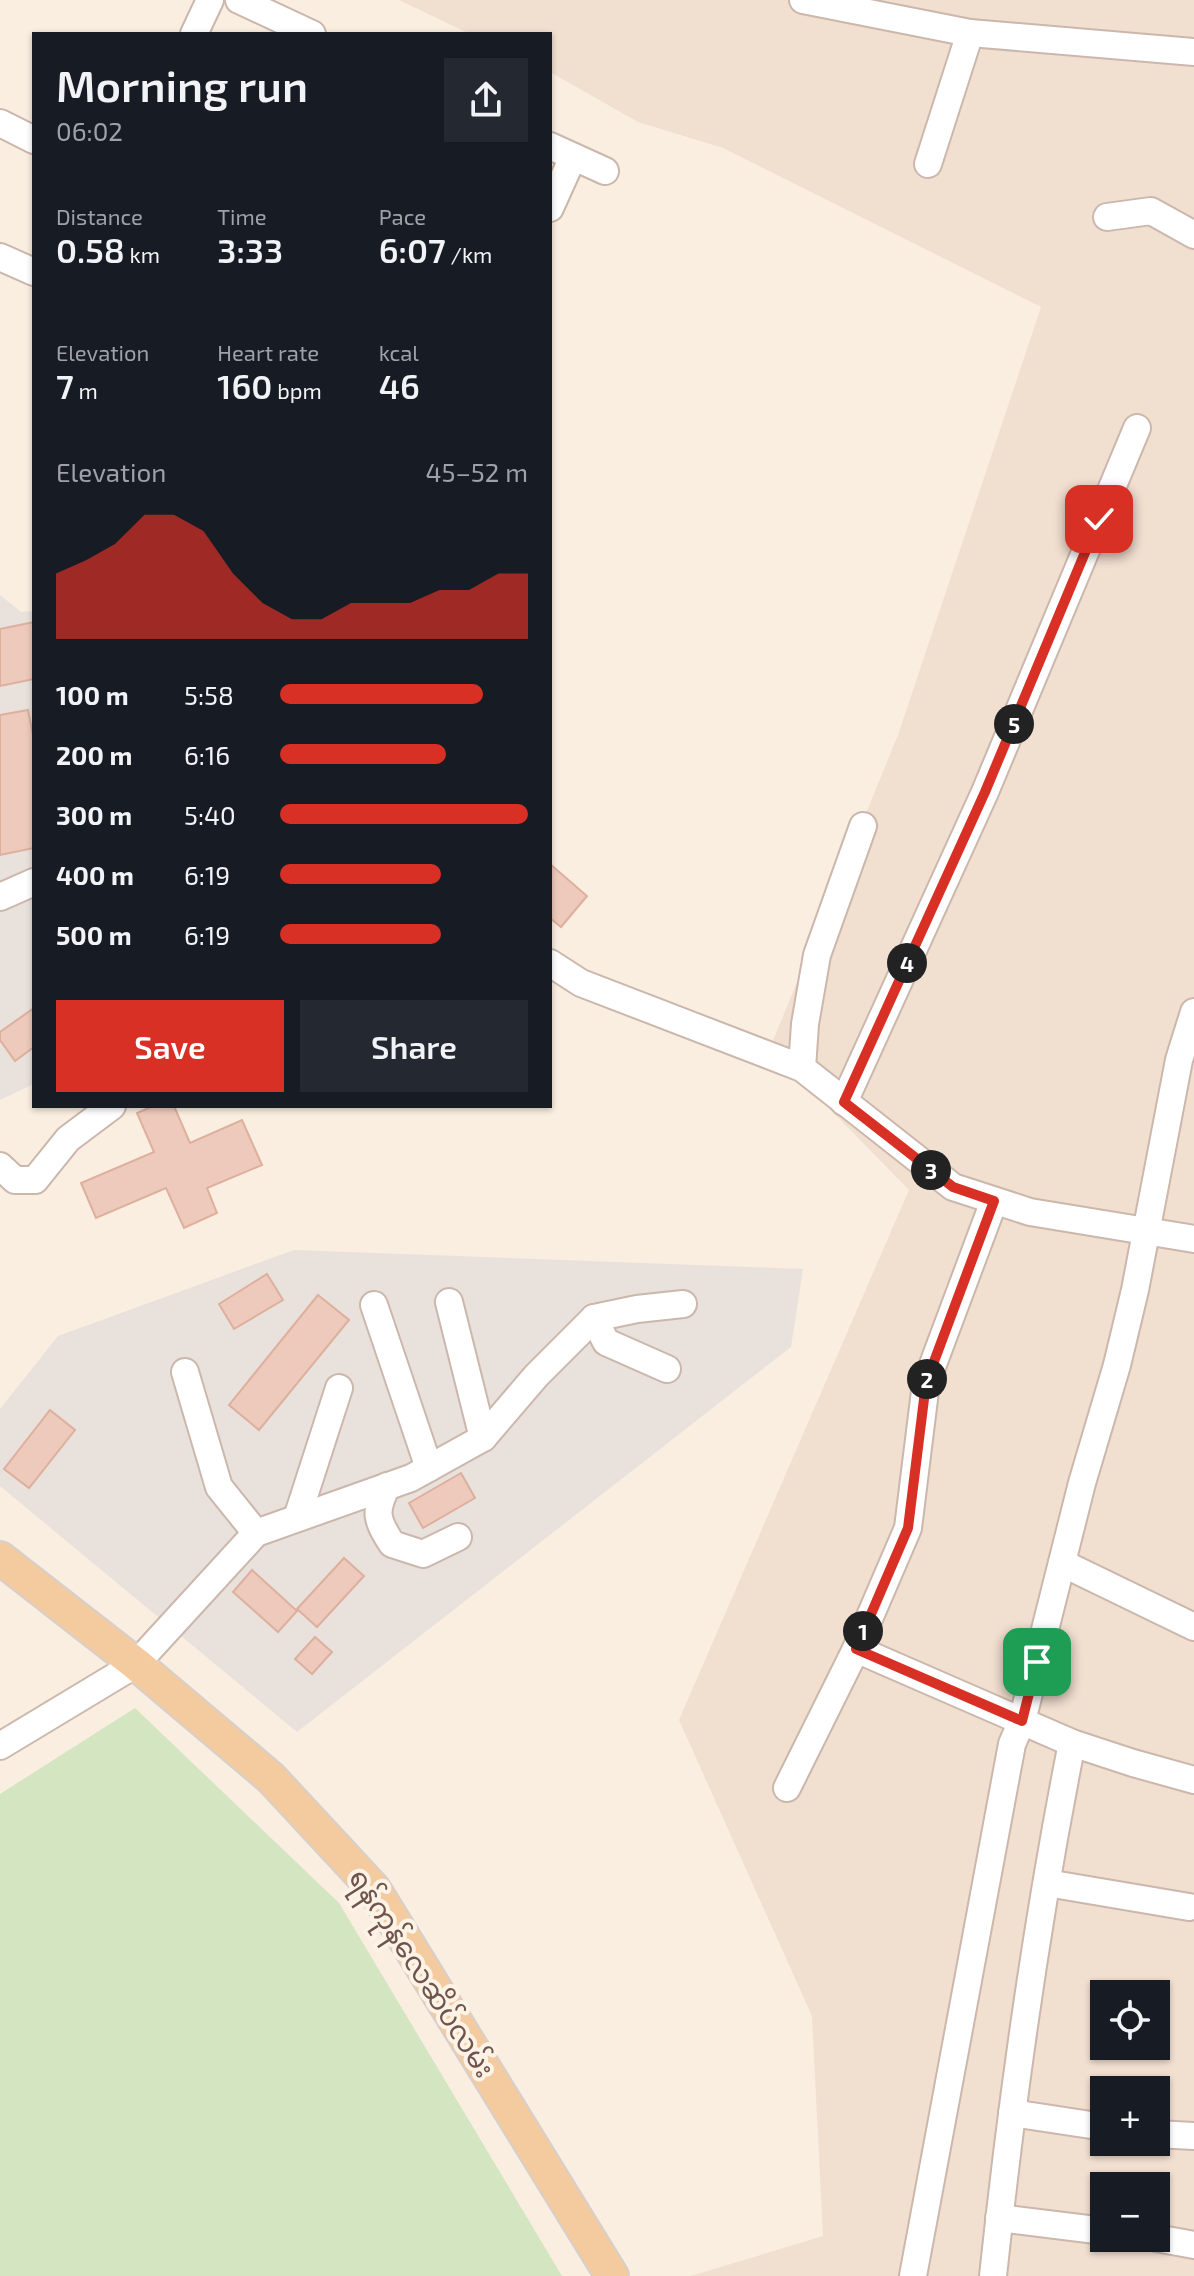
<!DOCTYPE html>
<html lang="en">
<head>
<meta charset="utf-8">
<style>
	:root { --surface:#171b24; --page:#242831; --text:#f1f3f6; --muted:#9ea1a6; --accent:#d93025 }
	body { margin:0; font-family:"Exo 2","Noto Sans Myanmar",sans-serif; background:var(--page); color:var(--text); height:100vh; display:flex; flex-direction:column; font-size:30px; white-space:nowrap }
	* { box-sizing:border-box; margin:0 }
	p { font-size:26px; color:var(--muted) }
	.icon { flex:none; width:44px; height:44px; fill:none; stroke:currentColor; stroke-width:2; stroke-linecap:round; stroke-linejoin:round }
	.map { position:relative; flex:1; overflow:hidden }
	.side { position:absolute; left:32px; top:32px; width:520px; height:1076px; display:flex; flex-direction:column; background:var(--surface); border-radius:0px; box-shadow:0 2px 6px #0004 }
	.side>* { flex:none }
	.fabs { position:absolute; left:1090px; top:1980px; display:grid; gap:16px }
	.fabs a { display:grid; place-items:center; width:80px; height:80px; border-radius:0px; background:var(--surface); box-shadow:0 2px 6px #0004; font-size:40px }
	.pin { position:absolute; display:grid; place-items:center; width:68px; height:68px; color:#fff; margin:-34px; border-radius:16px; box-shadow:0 4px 12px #0006 }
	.km { position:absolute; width:40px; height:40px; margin:-20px; border-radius:50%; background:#222; color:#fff; font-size:22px; line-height:40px; text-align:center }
	.round { display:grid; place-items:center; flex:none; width:84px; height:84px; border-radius:0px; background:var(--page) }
	.head { display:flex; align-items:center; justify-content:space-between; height:136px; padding:0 24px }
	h1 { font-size:44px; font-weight:600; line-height:60px }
	.figures { display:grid; grid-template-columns:repeat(3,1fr); gap:12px; height:136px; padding:8px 24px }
	.figures div { display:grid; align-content:center }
	.figures b { font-size:34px; font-weight:600 }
	.figures small { font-size:22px; font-weight:400 }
	.figures p { font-size:22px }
	.chart { height:224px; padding:16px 24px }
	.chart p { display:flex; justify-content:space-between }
	.chart svg { width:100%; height:144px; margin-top:8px; fill:var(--accent); opacity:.7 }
	.action { display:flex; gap:16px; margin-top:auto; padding:16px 24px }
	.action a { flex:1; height:92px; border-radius:0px; background:var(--accent); color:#fff; font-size:32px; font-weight:600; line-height:92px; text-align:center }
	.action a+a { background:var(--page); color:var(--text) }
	ul { padding:0 24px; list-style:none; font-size:26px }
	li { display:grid; grid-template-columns:128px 96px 1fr; align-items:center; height:60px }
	li i { height:20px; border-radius:10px; background:var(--accent) }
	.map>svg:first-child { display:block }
	.residential { fill:#f1dfd0; fill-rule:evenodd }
	.industrial { fill:#e9e1dc }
	.green { fill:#d3e5c1 }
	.building { fill:#edcabb; stroke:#deaf9d; stroke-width:2 }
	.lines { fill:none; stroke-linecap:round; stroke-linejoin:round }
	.minor-casing { stroke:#cbb7ac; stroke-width:30 }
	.major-casing { stroke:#d6cfcc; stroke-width:36 }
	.minor { stroke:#fff; stroke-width:26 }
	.major { stroke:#f4cb9e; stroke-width:32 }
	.route-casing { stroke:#fff; stroke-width:16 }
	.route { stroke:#d93025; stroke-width:10 }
	.labels { text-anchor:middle; stroke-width:8; stroke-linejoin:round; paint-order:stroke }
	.street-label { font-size:28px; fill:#6e544a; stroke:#fdf2e6 }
</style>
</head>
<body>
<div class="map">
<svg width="1194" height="2276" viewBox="0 0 1194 2276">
	<rect width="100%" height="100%" fill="#faeee1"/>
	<!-- residential -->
	<path class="residential" d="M399 0H1194V2276H691L823 2236 812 2016 679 1720 909 1190 770 1048 898 735 1041 307 723 148 638 122 550 72V34H470ZM1104 1994H1156V2046H1104ZM1104 2090H1156V2142H1104ZM1104 2186H1156V2238H1104Z"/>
	<!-- industrial -->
	<g class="industrial">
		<polygon points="0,595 21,612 34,611 34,1084 0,1100"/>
		<polygon points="294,1250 803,1269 791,1347 297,1732 0,1486 0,1409 58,1336"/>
	</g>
	<!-- green -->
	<polygon class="green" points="135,1708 339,1903 562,2276 0,2276 0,1794"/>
	<!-- building -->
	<g class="building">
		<polygon points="34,622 34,679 0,686 0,629"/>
		<polygon points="28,710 34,740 34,848 0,855 0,715"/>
		<polygon points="550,864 587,896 561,927 550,918"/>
		<polygon points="34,1008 34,1047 15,1061 0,1040 0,1032"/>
		<polygon points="153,1106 174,1106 190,1143 242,1120 262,1165 207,1188 217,1213 184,1228 166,1188 96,1218 81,1183 154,1152 137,1113"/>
		<polygon points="267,1274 283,1300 234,1329 219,1304"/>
		<polygon points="318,1295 349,1320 259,1430 229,1405"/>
		<polygon points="50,1410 75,1430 29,1488 4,1469"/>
		<polygon points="461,1473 475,1498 423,1528 409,1503"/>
		<polygon points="344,1558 364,1576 317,1627 297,1609"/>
		<polygon points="252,1570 297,1611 278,1632 233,1592"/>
		<polygon points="315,1637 332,1652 312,1674 295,1659"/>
	</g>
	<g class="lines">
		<!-- minor casing -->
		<g class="minor-casing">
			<g id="minor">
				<polyline points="239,0 312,34"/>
				<polyline points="803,0 970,33 1194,52"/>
				<polyline points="194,34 210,0"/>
				<polyline points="0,123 34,140"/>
				<polyline points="550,146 605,171"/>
				<polyline points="928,164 970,33"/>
				<polyline points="550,208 573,157"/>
				<polyline points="1107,217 1151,211 1194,235"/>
				<polyline points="0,257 34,272"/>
				<polyline points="0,897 34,882"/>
				<polyline points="550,963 581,983 802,1068 953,1187 1030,1212 1194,1239"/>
				<polyline points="802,1068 805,1024 817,955 863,826"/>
				<polyline points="844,1102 985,792 1137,428"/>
				<polyline points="0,1166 15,1180 35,1180 68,1139 112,1106"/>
				<polyline points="449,1302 483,1438"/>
				<polyline points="374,1305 429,1468"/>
				<polyline points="594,1318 606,1342 667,1369"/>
				<polyline points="185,1372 219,1487 256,1533"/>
				<path d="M387 1486C374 1512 376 1519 392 1544L423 1554 458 1537"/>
				<polyline points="297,1518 339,1388"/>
				<polyline points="1062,1563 1194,1627"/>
				<polyline points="856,1649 1072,1743"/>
				<polyline points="0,1746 136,1664 256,1533 411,1478 483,1438 536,1376 594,1318 637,1309 683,1304"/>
				<polyline points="787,1788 856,1649 908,1528 926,1383 994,1201"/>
				<polyline points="1047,1883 1189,1907"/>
				<polyline points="1012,2113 1104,2127"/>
				<polyline points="1156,2134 1194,2136"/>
				<polyline points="999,2218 1104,2231"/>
				<polyline points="1156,2238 1194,2245"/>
				<polyline points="913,2276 1012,1744 1022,1721 1082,1483 1117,1365 1135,1290 1179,1060 1194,1012"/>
				<path d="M993 2276C1012 2097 1037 1919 1072 1743L1133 1763 1194 1780"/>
			</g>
		</g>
		<!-- major casing -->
		<g class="major-casing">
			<polyline id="major" points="0,1558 136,1664 271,1778 374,1889 612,2276"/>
		</g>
		<!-- minor -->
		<use href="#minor" class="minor"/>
		<!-- major -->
		<use href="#major" class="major"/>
	</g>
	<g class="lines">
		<!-- route casing -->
		<g class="route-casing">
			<polyline id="route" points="1037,1662 1022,1721 856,1649 908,1528 926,1383 994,1201 953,1187 844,1102 985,792 1099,519"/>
		</g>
		<!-- route -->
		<use href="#route" class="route"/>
	</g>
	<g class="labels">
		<!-- street labels -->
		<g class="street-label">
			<text transform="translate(422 1973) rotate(57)" y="10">ရန်ကုန်လေဆိပ်လမ်း</text>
		</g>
	</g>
</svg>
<div class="fabs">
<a><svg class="icon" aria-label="locate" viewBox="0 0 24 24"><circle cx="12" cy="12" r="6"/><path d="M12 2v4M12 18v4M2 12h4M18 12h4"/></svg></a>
<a>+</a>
<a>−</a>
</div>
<div class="pin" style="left:1037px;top:1662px;background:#1e9e55"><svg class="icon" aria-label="arrive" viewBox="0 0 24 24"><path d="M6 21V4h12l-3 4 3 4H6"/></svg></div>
<div class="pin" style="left:1099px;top:519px;background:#d93025"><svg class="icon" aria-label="check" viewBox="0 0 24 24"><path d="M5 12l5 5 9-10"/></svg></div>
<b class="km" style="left:863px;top:1631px">1</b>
<b class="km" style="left:927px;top:1379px">2</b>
<b class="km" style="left:931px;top:1170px">3</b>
<b class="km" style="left:907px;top:963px">4</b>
<b class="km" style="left:1014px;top:724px">5</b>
<section class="side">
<div class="head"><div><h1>Morning run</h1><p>06:02</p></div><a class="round"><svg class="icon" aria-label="share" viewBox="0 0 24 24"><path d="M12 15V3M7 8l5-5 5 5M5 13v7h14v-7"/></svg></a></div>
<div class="figures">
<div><p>Distance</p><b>0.58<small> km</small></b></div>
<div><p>Time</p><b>3:33</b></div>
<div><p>Pace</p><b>6:07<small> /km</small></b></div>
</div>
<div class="figures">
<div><p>Elevation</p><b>7<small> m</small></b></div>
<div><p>Heart rate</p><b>160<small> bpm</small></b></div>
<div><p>kcal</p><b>46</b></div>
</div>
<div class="chart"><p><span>Elevation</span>45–52 m</p>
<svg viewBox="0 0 160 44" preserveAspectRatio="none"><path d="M0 44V24L10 20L20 15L30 6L40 6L50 11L60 24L70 33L80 38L90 38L100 33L110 33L120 33L130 29L140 29L150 24L160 24V44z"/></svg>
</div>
<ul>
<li><b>100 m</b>5:58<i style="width:82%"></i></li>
<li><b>200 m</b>6:16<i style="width:67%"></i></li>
<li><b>300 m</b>5:40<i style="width:100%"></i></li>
<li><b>400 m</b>6:19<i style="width:65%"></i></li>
<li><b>500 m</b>6:19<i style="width:65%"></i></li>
</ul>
<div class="action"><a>Save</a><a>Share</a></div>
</section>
</div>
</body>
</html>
